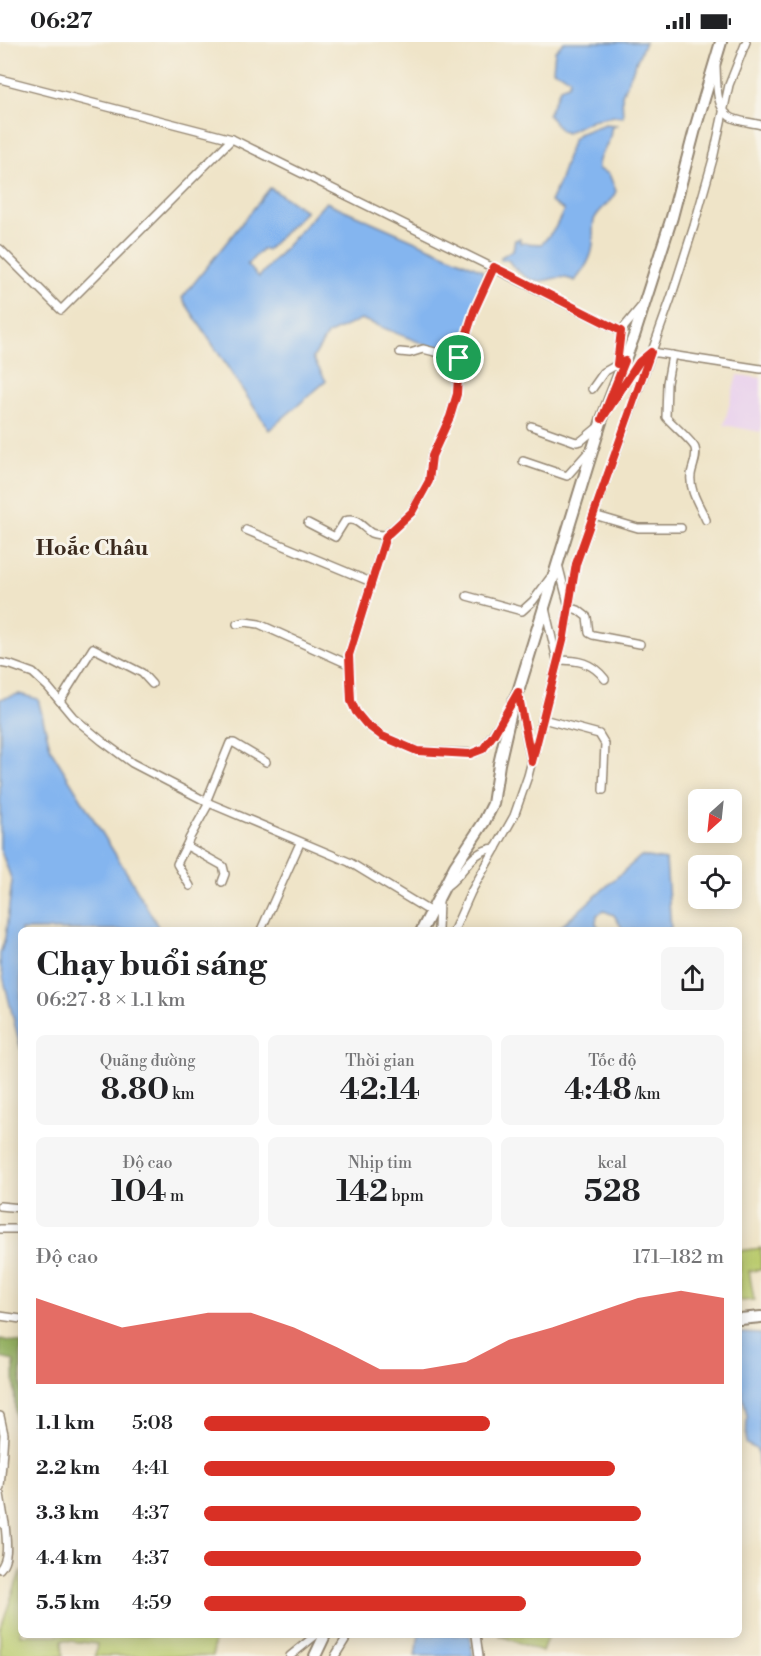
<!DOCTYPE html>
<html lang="vi">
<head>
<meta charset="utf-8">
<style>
	:root { --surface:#fff; --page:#f6f6f6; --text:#202124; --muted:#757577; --accent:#d93025 }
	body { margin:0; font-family:"Libre Bodoni",serif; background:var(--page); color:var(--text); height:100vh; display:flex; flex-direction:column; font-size:22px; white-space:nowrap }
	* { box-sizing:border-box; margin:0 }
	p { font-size:20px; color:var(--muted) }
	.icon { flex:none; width:33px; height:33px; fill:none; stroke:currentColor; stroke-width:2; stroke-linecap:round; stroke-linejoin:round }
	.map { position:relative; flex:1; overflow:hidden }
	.details { position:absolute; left:18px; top:885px; width:724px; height:711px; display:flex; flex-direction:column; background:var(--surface); border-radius:9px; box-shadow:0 3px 15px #0003 }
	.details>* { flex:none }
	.needle { width:39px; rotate:207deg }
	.controls { position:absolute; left:688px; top:747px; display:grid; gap:12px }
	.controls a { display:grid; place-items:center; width:54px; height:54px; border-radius:9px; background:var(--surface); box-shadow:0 3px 15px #0003; font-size:30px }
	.pin { position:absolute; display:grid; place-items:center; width:51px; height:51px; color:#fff; margin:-26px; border:3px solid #fff; border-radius:50%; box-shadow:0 2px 6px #0007 }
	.round { display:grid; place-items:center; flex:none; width:63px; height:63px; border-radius:9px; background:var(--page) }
	.summary { display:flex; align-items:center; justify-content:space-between; height:102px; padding:0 18px }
	h1 { font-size:33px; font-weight:800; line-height:45px }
	.figures { display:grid; grid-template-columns:repeat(3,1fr); gap:9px; height:102px; padding:6px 18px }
	.figures div { display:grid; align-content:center; border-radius:9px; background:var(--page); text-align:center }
	.figures b { font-size:30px; font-weight:800 }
	.figures small { font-size:16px; font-weight:400 }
	.figures p { font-size:16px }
	.chart { height:168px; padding:12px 18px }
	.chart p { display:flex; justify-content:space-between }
	.chart svg { width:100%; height:108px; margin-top:6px; fill:var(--accent); opacity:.7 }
	ul { padding:0 18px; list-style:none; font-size:20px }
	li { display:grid; grid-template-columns:96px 72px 1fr; align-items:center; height:45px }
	li i { height:15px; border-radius:8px; background:var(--accent) }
	.status { display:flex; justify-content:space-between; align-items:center; height:42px; padding:0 30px; background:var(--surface); direction:ltr }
	.status svg { height:16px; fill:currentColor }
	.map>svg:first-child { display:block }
	.built { fill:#e9d1ed }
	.green { fill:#bbcc6f; stroke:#7b7b46; stroke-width:1.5 }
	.forest { fill:#94b062; stroke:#686d40; stroke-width:1.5 }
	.water { fill:#84b5ef; stroke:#607086; stroke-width:1.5 }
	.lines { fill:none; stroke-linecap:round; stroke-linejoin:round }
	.street-casing { stroke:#958773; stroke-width:10 }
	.secondary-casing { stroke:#958773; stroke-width:14 }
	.street { stroke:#fff; stroke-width:7 }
	.secondary { stroke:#fff; stroke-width:10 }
	.route-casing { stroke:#fff; stroke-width:12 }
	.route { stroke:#d93025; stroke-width:8 }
	.labels { text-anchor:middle; stroke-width:6; stroke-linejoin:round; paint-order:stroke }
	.quarter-label { font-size:22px; font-weight:bold; fill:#3b2a1e; stroke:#f7f3e8 }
</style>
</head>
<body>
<div class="status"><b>06:27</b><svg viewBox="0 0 49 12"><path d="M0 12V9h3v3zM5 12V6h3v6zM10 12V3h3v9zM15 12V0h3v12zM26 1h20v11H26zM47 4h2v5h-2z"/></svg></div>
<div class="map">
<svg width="761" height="1614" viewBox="0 0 761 1614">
	<rect width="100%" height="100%" fill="#f7f3e8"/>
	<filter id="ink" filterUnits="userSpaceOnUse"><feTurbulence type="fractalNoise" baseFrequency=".0167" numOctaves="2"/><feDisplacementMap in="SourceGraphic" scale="12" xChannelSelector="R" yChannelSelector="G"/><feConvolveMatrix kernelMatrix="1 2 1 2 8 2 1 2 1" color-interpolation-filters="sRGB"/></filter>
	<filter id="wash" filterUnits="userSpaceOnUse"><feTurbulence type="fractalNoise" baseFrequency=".008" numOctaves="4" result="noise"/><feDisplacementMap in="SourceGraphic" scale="24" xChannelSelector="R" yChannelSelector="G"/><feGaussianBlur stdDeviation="1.35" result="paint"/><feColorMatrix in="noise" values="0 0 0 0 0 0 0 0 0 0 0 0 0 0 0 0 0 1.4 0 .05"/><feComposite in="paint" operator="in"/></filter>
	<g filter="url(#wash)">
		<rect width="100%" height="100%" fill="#efe4c8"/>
		<!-- built -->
		<polygon class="built" points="737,333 761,336 761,390 724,383"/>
		<!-- green -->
		<g class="green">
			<polygon points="761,1206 761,1228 749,1229 754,1258 740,1259 740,1209"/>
			<polygon points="21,1528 21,1593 215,1593 213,1614 95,1614 97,1602 62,1598 63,1614 0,1614 0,1588"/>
			<polygon points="499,1593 548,1593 542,1610"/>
		</g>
		<!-- forest -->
		<polygon class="forest" points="0,1297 21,1301 21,1419 16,1425 14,1319 0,1316"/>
		<!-- water -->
		<g class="water">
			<path d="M564 0H645L622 53 623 75 614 74 592 78 566 91 561 89 548 73 560 46 568 43 570 37C565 32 559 32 553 28L555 9Z"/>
			<path d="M605 82 616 83 612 85C610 88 611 92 610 95 607 107 597 113 598 127L609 132 616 149C612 161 599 166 594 178 592 186 594 194 593 202 592 217 584 227 575 239 558 232 556 237 541 239 528 240 514 227 508 218H501V215L513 208 515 198 520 197V201L542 202 555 186 564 168 550 160 560 138 572 99 578 92Z"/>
			<polygon points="270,146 306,169 267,208 262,207 247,223 259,235 326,160 482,228 485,238 461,312 454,314 361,277 327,293 313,316 326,339 269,388 182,256"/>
			<polygon points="19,652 38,657 51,708 130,836 160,888 21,888 21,1008 0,922 0,912 5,896 12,839 0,806 0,657"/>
			<polygon points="641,814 666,818 671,888 623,888 614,873 604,869 597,873 596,882 602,888 557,888"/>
			<polygon points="741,1291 761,1292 760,1446 757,1407 746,1402 747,1374 740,1341 740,1293"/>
			<polygon points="419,1593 470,1593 473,1614 415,1614"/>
		</g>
	</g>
	<g filter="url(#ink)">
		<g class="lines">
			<!-- street casing -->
			<g class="street-casing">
				<g id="street">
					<path d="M716 24C717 40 715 64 729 74 736 80 752 80 761 83"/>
					<polyline points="0,37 232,97 621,289"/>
					<polyline points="0,207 61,268 232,97"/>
					<polyline points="493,225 474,269 459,316 457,352 450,375 432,414 429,439 412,470 386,493 349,613 351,659 356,670 366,682 382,694 417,709 474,711 483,707 508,669"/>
					<polyline points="400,310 410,311 423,307 459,316"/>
					<path d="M672 313 667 341 666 375C672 382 693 400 695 406 698 416 692 424 691 433 689 449 700 464 706 478"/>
					<polyline points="617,322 621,289 640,266"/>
					<polyline points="592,347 604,330 620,321"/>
					<polyline points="611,362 639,320 651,310 761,327"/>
					<polyline points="531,384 576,400 581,399 598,385"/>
					<polyline points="523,419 567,434 591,407"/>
					<polyline points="594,473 638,486 681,486"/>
					<path d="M308 481 335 495 345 479C357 475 362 485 371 491 376 493 381 493 386 493"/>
					<polyline points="246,488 371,540"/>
					<polyline points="558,522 569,565 578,568 587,575 589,591 593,593 640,602"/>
					<polyline points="467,554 522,569 533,559 550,536"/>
					<path d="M545 566 557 618C578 618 592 620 605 637"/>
					<polyline points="237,582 245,580 259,582 348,622"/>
					<polyline points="0,621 11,623 33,631 48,645 73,675 102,699 132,721 209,761 349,820 431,870"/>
					<polyline points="518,652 531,718"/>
					<polyline points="60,659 93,606 142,631 152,642"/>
					<polyline points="543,677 599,692 605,702 603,748"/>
					<polyline points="206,760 230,701 234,701 266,720"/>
					<polyline points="209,761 189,797 187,804 223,824 225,832 222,840"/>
					<polyline points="188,800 177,822 190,844"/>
					<path d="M448 843C466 830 470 808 496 806"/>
					<polyline points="261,888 300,801"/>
					<polyline points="438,888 439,858"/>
					<polyline points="454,888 471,850 514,774 528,734 564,594 576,522 671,256 694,184 713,117 729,43 746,0"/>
					<polyline points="0,1164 21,1166"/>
					<polyline points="0,1187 17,1187"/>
					<polyline points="0,1274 21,1277"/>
					<polyline points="0,1374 4,1392 2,1421 0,1421"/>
					<polyline points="0,1445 2,1421"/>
					<polyline points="0,1452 5,1482 0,1481"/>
					<path d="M0 1527C10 1516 6 1496 5 1482"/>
					<polyline points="476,1593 479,1614"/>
					<polyline points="290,1614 316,1593"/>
					<polyline points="335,1614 348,1593"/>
				</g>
			</g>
			<!-- secondary casing -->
			<g class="secondary-casing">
				<g id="secondary">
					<polyline points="422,888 455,824 484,780 493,762 499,722 513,661 518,650 602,377 634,294 672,175 695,87 721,0"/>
					<polyline points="740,1277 761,1275"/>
					<polyline points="315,1614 325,1593"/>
				</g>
			</g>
			<!-- street -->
			<use href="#street" class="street"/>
			<!-- secondary -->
			<use href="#secondary" class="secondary"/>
		</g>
	</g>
	<g class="lines" filter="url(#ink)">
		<!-- route casing -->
		<g class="route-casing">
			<polygon id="route" points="494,225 621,289 617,322 625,319 602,377 639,320 651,310 576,522 564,594 532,720 518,650 494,692 483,707 470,712 417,709 382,694 366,682 356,670 351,659 349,613 386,494 412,470 429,439 432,414 450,375 457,352 459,316 474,269"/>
		</g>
		<!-- route -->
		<use href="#route" class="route"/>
	</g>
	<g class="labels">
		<!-- quarter labels -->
		<g class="quarter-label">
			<text x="92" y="513">Hoắc Châu</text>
		</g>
	</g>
</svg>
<div class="controls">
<a><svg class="needle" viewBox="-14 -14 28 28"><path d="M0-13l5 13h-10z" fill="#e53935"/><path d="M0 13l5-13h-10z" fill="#757577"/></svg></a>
<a><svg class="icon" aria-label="locate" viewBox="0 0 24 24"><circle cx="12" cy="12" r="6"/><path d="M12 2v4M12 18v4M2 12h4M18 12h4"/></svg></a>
</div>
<div class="pin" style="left:459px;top:316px;background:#1e9e55"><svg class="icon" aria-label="arrive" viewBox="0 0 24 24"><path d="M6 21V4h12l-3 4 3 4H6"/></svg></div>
<section class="details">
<div class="summary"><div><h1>Chạy buổi sáng</h1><p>06:27 · 8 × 1.1 km</p></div><a class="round"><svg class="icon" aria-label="share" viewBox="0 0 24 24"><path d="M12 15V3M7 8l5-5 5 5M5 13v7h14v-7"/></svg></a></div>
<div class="figures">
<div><p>Quãng đường</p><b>8.80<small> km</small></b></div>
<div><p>Thời gian</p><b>42:14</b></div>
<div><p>Tốc độ</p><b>4:48<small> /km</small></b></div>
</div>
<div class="figures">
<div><p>Độ cao</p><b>104<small> m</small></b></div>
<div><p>Nhịp tim</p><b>142<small> bpm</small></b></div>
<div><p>kcal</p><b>528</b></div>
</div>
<div class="chart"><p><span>Độ cao</span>171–182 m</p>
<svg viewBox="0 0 160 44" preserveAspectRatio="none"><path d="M0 44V9L10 15L20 21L30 18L40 15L50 15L60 21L70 29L80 38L90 38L100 35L110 26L120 21L130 15L140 9L150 6L160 9V44z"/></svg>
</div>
<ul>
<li><b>1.1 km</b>5:08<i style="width:55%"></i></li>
<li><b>2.2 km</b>4:41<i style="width:79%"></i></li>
<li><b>3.3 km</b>4:37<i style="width:84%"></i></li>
<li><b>4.4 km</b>4:37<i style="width:84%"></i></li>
<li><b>5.5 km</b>4:59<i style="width:62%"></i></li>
</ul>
</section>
</div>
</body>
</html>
